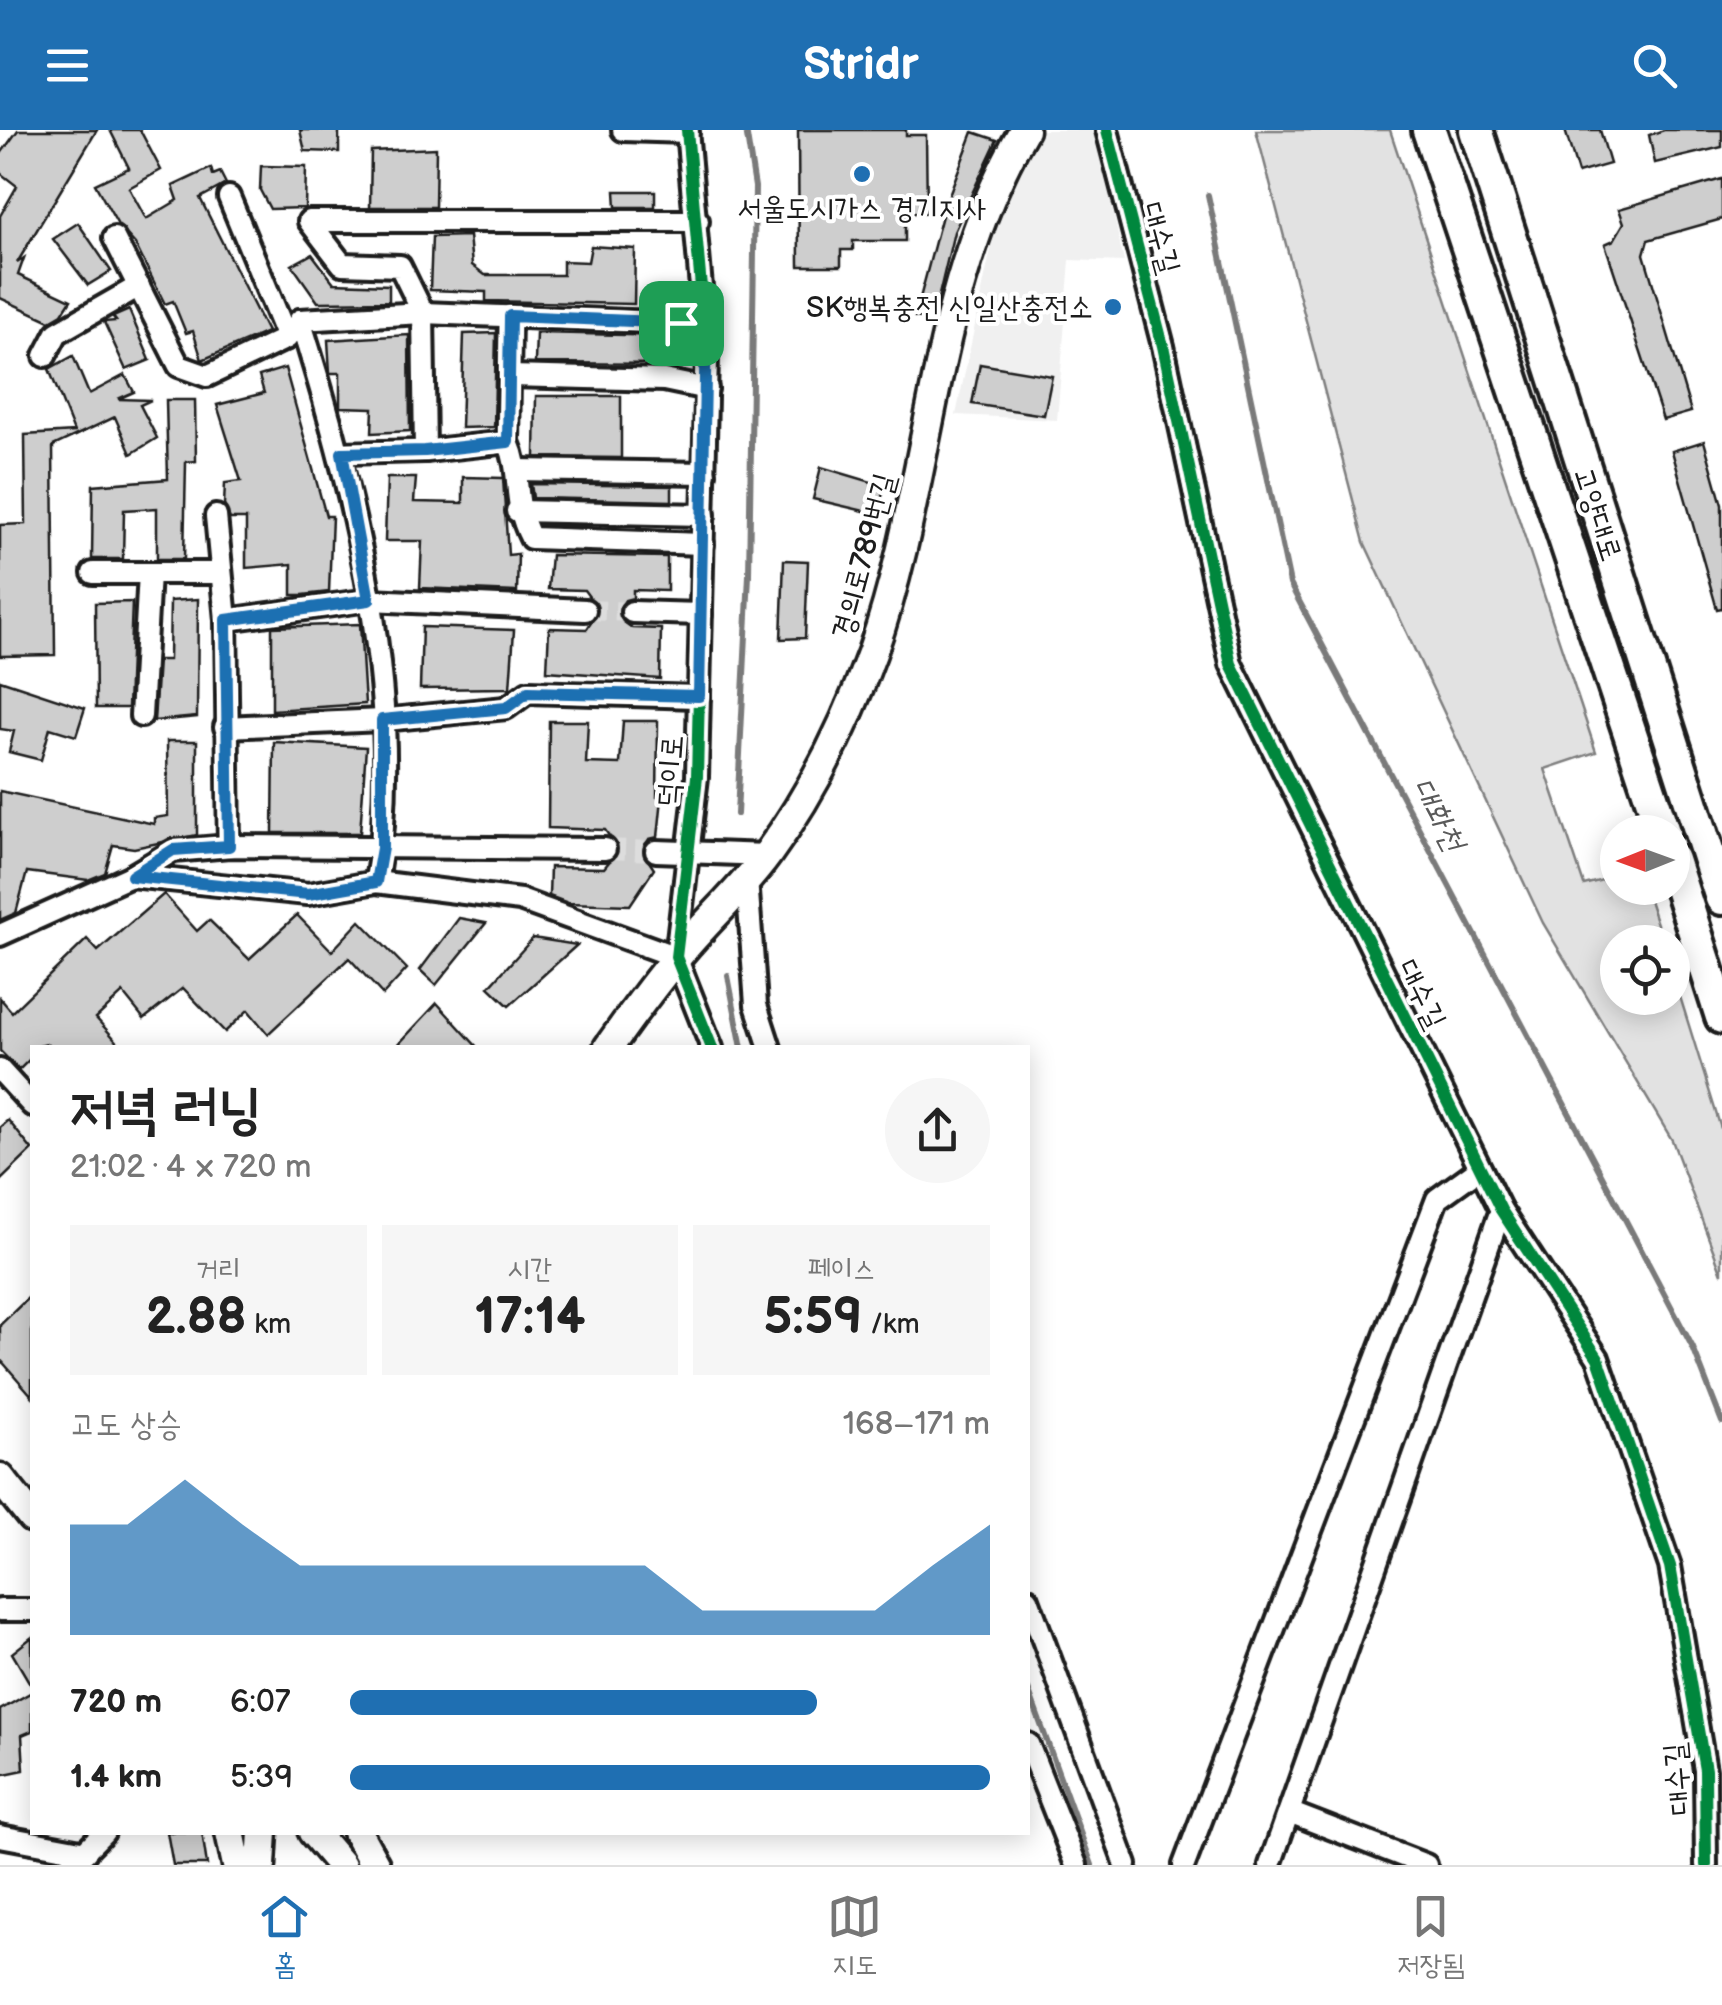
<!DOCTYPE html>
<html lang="ko">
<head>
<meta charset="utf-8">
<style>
	:root { --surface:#fff; --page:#f6f6f6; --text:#222; --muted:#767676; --line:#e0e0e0; --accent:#1f6fb2 }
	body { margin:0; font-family:"Balsamiq Sans","Poor Story",sans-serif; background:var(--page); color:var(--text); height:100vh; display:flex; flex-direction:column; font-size:38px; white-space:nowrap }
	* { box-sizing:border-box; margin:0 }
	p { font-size:32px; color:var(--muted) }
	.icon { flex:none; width:55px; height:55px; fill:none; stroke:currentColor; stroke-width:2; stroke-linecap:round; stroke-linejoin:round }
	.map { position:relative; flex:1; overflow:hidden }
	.drawer { position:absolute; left:30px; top:915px; width:1000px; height:790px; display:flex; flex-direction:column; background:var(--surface); border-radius:0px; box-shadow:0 5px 25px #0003 }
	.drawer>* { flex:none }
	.needle { width:65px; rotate:269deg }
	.controls { position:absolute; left:1600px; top:685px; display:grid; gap:20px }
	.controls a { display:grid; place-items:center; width:90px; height:90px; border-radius:50%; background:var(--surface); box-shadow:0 5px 25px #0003; font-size:50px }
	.pin { position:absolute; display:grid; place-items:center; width:85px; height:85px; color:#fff; margin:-42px; border-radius:20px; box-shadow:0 5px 15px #0006 }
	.round { display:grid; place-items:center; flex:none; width:105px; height:105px; border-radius:52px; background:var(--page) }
	.summary { display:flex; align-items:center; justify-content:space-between; height:170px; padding:0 40px }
	h1 { font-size:55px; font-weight:700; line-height:75px }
	.stats { display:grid; grid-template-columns:repeat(3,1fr); gap:15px; height:170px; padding:10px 40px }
	.stats div { display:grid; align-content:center; border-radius:0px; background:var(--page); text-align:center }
	.stats b { font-size:50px; font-weight:700 }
	.stats small { font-size:28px; font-weight:400 }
	.stats p { font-size:28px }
	.chart { height:280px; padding:20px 40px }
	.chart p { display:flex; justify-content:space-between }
	.chart svg { width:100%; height:180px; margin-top:10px; fill:var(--accent); opacity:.7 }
	ul { padding:0 40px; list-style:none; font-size:32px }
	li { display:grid; grid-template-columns:160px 120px 1fr; align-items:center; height:75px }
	li i { height:25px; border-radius:12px; background:var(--accent) }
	header { display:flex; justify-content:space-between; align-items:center; height:130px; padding:0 40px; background:var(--accent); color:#fff; font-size:45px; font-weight:700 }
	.dock { display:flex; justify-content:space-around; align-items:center; height:140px; border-top:2px solid var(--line); background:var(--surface); font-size:28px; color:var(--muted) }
	.dock a { display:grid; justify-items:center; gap:5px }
	.dock .active { color:var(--accent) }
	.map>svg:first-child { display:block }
	.built { fill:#f0f0f0 }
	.green { fill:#e2e2e2; stroke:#7f7f7f; stroke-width:2.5 }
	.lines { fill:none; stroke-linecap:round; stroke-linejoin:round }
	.stream { stroke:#7a7a7a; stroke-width:6 }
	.building { fill:#cecece; stroke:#1c1c1c; stroke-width:2.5 }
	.minor-tunnel { stroke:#ddd; stroke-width:20; stroke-dasharray:20 10; stroke-linecap:butt }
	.minor-casing { stroke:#1c1c1c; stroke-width:28 }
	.secondary-casing { stroke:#1c1c1c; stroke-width:35 }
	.primary-casing { stroke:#1c1c1c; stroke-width:40 }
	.minor { stroke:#fff; stroke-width:20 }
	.secondary { stroke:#fff; stroke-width:28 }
	.primary { stroke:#fff; stroke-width:32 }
	.cycleway-casing { stroke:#fff; stroke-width:19 }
	.cycleway { stroke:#00873e; stroke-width:12 }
	.route-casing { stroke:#fff; stroke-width:20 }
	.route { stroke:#1f6fb2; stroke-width:12 }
	.poi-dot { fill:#1f6fb2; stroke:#fff; stroke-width:4 }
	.labels { text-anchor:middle; stroke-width:8; stroke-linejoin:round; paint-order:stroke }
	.poi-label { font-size:30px; fill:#1c1c1c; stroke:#fff }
	.street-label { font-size:30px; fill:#1c1c1c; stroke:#fff }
	.water-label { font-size:32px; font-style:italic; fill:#5a5a5a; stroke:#fff }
</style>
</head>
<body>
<header><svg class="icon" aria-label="menu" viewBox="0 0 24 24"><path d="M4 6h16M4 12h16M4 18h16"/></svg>Stridr<svg class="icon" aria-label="search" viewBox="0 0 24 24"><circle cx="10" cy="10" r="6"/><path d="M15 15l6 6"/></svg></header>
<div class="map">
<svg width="1722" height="1735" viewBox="0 0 1722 1735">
	<rect width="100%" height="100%" fill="#fff"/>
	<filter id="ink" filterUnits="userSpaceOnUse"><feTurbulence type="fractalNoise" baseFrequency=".01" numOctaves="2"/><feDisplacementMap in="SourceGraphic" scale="20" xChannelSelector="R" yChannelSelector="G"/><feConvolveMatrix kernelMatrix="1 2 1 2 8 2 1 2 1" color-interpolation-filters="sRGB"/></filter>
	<g filter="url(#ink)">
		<!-- built -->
		<polygon class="built" points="1038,0 1095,0 1124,132 1070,130 1057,290 956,285 1000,76"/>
		<!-- green -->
		<polygon class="green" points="1256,0 1390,0 1596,622 1545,639 1584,755 1617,746 1618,758 1645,758 1663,812 1618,812 1618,868 1672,868 1673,844 1722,1002 1722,1144 1672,1010 1543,793 1364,412"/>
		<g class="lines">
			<!-- stream -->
			<g class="stream">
				<polyline points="1208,65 1290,454 1693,1218 1722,1292"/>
				<polyline points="737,684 749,445 755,57 746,0"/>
				<polyline points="728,846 742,918"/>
				<polyline points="1028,1559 1092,1735"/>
			</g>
		</g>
		<!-- building -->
		<g class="building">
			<polygon points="18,0 97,0 17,133 24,128 18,145 71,170 62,184 50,191 0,168 0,86 17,56 0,43 0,25"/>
			<polygon points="110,0 140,0 161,40 129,58 146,89 178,70 173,56 211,38 213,45 220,42 226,54 200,68 267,202 202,230 193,201 186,203 173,171 165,174 135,114 118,95 95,54 129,38"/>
			<polygon points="300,0 339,0 339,22 305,21"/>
			<polygon points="798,0 906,0 906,5 926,5 927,83 905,83 905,111 853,111 853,120 841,120 841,136 799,136"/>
			<polygon points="1565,0 1600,0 1610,34 1578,43"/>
			<polygon points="1664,0 1722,0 1722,17 1655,33 1649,5"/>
			<polygon points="973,2 997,10 954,102 933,190 915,187 944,78"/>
			<polygon points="436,18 435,77 370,77 371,21"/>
			<polygon points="261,36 306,37 305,78 270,79 260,60"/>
			<polygon points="1722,49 1722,89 1648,110 1644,124 1691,282 1663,290 1605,114 1614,110 1624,93 1619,79"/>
			<polygon points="615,61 655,61 655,77 616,77"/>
			<polygon points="78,93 111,141 88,155 53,109"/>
			<polygon points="469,106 472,135 485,145 563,145 563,131 588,132 591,116 635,119 634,174 486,171 486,162 430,160 432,107"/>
			<polygon points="312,124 334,153 389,155 389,171 318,172 292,135"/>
			<polygon points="129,180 150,230 126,240 104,192 116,191 113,187"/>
			<polygon points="496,203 494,297 461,298 464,204"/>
			<polygon points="536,203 670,206 670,234 535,233"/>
			<polygon points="409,205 410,301 372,303 373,278 340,277 340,243 330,243 328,210"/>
			<polygon points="73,226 89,264 125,245 134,262 118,269 151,270 140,275 157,308 131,324 115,287 53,316 55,525 0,526 0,395 26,394 25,305 74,302 49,239"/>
			<polygon points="980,234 1052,246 1044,285 972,274"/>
			<polygon points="285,238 326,386 332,386 329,462 303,465 292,465 292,434 246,438 246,389 230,389 224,375 225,353 241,351 217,275 264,263 259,246"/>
			<polygon points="536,266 621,266 621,328 535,327"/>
			<polygon points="166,270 195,270 196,331 186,332 184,429 157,429 157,378 124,380 123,429 92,429 93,355 168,349"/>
			<polygon points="1704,311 1722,375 1722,478 1717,479 1672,321"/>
			<polygon points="821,337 885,356 877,384 813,369"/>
			<polygon points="463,347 503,348 508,425 518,424 517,462 420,458 422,411 385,411 387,348 416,348 414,372 463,373"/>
			<polygon points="531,354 672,356 672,371 533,368"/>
			<polygon points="551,425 667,427 667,461 633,460 633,468 625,470 618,481 620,489 632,498 661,499 660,549 547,541 549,498 587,499 599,480 584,460 548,459"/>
			<polygon points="784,430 808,431 805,508 781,509"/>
			<polygon points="198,469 197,587 154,591 158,530 169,530 170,471"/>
			<polygon points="132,472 128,578 96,578 95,473"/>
			<polygon points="360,494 365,574 272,580 272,497"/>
			<polygon points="422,497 514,500 510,558 420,559"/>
			<polygon points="0,550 85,578 76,606 50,598 41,630 9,622 14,601 0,599"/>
			<polygon points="549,591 588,591 586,633 620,634 623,591 658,591 657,667 662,668 658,707 649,709 642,721 654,739 630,775 568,773 549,766 550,737 604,738 619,720 605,700 548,698"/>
			<polygon points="167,611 197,611 197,705 134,718 113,715 105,743 88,750 27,742 16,783 0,790 0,661 154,694 154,688 168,686"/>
			<polygon points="274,612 366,617 360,703 273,703"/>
			<polygon points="164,764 197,801 209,790 249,829 297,785 332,821 360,791 407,839 383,865 349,828 268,904 248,880 225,902 183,858 144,889 123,863 96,888 123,918 50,918 47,914 32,918 32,927 19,940 0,921 0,868 12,882 87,809 98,821"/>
			<polygon points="459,788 486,793 436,855 420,840"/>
			<polygon points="533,808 577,815 509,876 489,857"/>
			<polygon points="437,873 478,918 395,918"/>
			<polygon points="8,990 32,1020 0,1051 0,997"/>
			<polygon points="32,1164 32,1266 0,1229 0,1195"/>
			<polygon points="32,1507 32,1557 12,1523"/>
			<polygon points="32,1562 32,1601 22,1605 24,1640 0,1645 0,1580"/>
			<polygon points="167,1702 202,1702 207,1735 173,1735"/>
		</g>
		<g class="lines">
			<!-- minor-tunnel -->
			<g class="minor-tunnel">
				<polyline points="585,480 632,482"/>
				<polyline points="605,719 656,721"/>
			</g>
			<!-- minor casing -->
			<g class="minor-casing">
				<g id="minor">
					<polyline points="623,0 688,2"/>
					<polyline points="687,0 707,225 697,647 676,827 712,918"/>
					<polyline points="1107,0 1163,216 1231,534 1501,1080 1598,1228 1670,1436 1705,1640 1706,1735"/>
					<polyline points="229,67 287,208"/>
					<polyline points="114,108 179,236 207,246 287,208 300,190 423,183 706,194"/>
					<path d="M510 186 508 312C523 346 511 369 531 408L703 414"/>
					<path d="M300 190C354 362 407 571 376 752"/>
					<polyline points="45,226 57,203 139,156"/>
					<polyline points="510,246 664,250 707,259"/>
					<polyline points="425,321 423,183 400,136 342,134 309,91 698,91"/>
					<polyline points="341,323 425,321 508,312"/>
					<polyline points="516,340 705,343"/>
					<polyline points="517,381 704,385"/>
					<polyline points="216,386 226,490 229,716"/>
					<polyline points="93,443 221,443"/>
					<polyline points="632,482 701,484"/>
					<polyline points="226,490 369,470 585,480"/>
					<polyline points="141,586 149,443"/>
					<polyline points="225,597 382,590 506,578 528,562 699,567"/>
					<polyline points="656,721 767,725"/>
					<polyline points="131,746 173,721 229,716 605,719"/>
					<polyline points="747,748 756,875 770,918"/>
					<polyline points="0,805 131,746 308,764 376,752 520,770 676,827"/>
					<polyline points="0,940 32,975"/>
					<polyline points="1028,1469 1126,1735"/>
					<polyline points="0,1480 32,1480"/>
					<polyline points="1028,1614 1076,1735"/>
					<polyline points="1289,1682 1426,1735"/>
					<polyline points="0,1706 86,1722"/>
					<polyline points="71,1735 104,1702"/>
					<polyline points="1184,1735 1437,1069 1480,1038"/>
					<polyline points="1270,1735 1501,1080"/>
				</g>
			</g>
			<!-- secondary casing -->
			<g class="secondary-casing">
				<g id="secondary">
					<path d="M608 918C630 887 652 856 677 827 705 792 741 761 767 725 811 665 847 592 872 523 933 350 930 160 1024 0"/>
					<polyline points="0,1348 32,1388"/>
					<polyline points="230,1702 237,1735"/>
					<polyline points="313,1702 341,1735"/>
					<polyline points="357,1702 375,1735"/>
					<polyline points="261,1735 263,1702"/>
				</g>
			</g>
			<!-- primary casing -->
			<g class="primary-casing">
				<g id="primary">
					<polyline points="1429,0 1663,702"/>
					<polyline points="1476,0 1722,768"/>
					<polyline points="1672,730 1722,887"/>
				</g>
			</g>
			<!-- minor -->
			<use href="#minor" class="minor"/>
			<!-- secondary -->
			<use href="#secondary" class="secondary"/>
			<!-- primary -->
			<use href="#primary" class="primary"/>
			<!-- cycleway casing -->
			<g class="cycleway-casing">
				<g id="cycleway">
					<polyline points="687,0 707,225 697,647 676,827 712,918"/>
					<polyline points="1107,0 1163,216 1231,534 1501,1080 1598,1228 1670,1436 1705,1640 1706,1735"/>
				</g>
			</g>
			<!-- cycleway -->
			<use href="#cycleway" class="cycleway"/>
		</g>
	</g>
	<g class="lines" filter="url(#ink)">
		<!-- route casing -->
		<g class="route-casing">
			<polygon id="route" points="510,186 706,194 699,566 528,562 506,578 382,590 382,718 376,752 308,764 132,746 173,720 229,716 226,490 369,470 342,323 425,321 508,312"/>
		</g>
		<!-- route -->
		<use href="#route" class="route"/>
	</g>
	<!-- markers -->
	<g class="poi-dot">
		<circle cx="862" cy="44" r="10"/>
		<circle cx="1113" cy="177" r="10"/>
	</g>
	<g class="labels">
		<!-- poi labels -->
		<g class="poi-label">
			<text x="862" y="88">서울도시가스 경기지사</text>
			<text x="1093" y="187" text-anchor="end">SK행복충전 신일산충전소</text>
		</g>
		<!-- street labels -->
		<g class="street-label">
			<text transform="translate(1161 108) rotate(75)" y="10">대수길</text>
			<text transform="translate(1598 384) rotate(72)" y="10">고양대로</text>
			<text transform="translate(863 426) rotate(-75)" y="10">경의로789번길</text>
			<text transform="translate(670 641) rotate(-86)" y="10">덕이로</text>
			<text transform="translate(1422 864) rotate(64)" y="10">대수길</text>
			<text transform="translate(1677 1649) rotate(-95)" y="10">대수길</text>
		</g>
		<!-- water labels -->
		<g class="water-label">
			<text transform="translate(1439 684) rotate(62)" y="11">대화천</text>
		</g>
	</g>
</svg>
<div class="controls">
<a><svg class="needle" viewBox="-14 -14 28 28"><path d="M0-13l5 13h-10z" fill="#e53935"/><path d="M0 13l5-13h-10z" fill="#767676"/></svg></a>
<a><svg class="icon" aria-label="locate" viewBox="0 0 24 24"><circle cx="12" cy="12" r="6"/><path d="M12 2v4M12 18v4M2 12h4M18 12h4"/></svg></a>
</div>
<div class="pin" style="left:681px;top:193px;background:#1e9e55"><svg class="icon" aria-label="arrive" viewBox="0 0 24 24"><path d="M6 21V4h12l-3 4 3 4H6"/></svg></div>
<section class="drawer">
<div class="summary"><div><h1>저녁 러닝</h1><p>21:02 · 4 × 720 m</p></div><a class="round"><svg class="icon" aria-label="share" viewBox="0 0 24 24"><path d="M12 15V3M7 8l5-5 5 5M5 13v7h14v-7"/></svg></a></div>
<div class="stats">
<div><p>거리</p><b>2.88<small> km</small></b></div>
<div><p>시간</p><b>17:14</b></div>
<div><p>페이스</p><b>5:59<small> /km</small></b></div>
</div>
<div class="chart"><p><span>고도 상승</span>168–171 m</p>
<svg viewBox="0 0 160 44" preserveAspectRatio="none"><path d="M0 44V17L10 17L20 6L30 17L40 27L50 27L60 27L70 27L80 27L90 27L100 27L110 38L120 38L130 38L140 38L150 27L160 17V44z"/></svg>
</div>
<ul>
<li><b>720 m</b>6:07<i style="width:73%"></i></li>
<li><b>1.4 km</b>5:39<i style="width:100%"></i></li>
</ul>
</section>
</div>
<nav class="dock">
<a class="active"><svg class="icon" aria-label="home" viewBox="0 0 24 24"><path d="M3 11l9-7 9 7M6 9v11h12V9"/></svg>홈</a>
<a><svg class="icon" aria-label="map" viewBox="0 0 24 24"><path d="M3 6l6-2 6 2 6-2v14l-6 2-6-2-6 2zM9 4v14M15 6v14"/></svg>지도</a>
<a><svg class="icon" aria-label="saved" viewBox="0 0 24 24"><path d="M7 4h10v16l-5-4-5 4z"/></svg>저장됨</a>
</nav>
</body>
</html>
